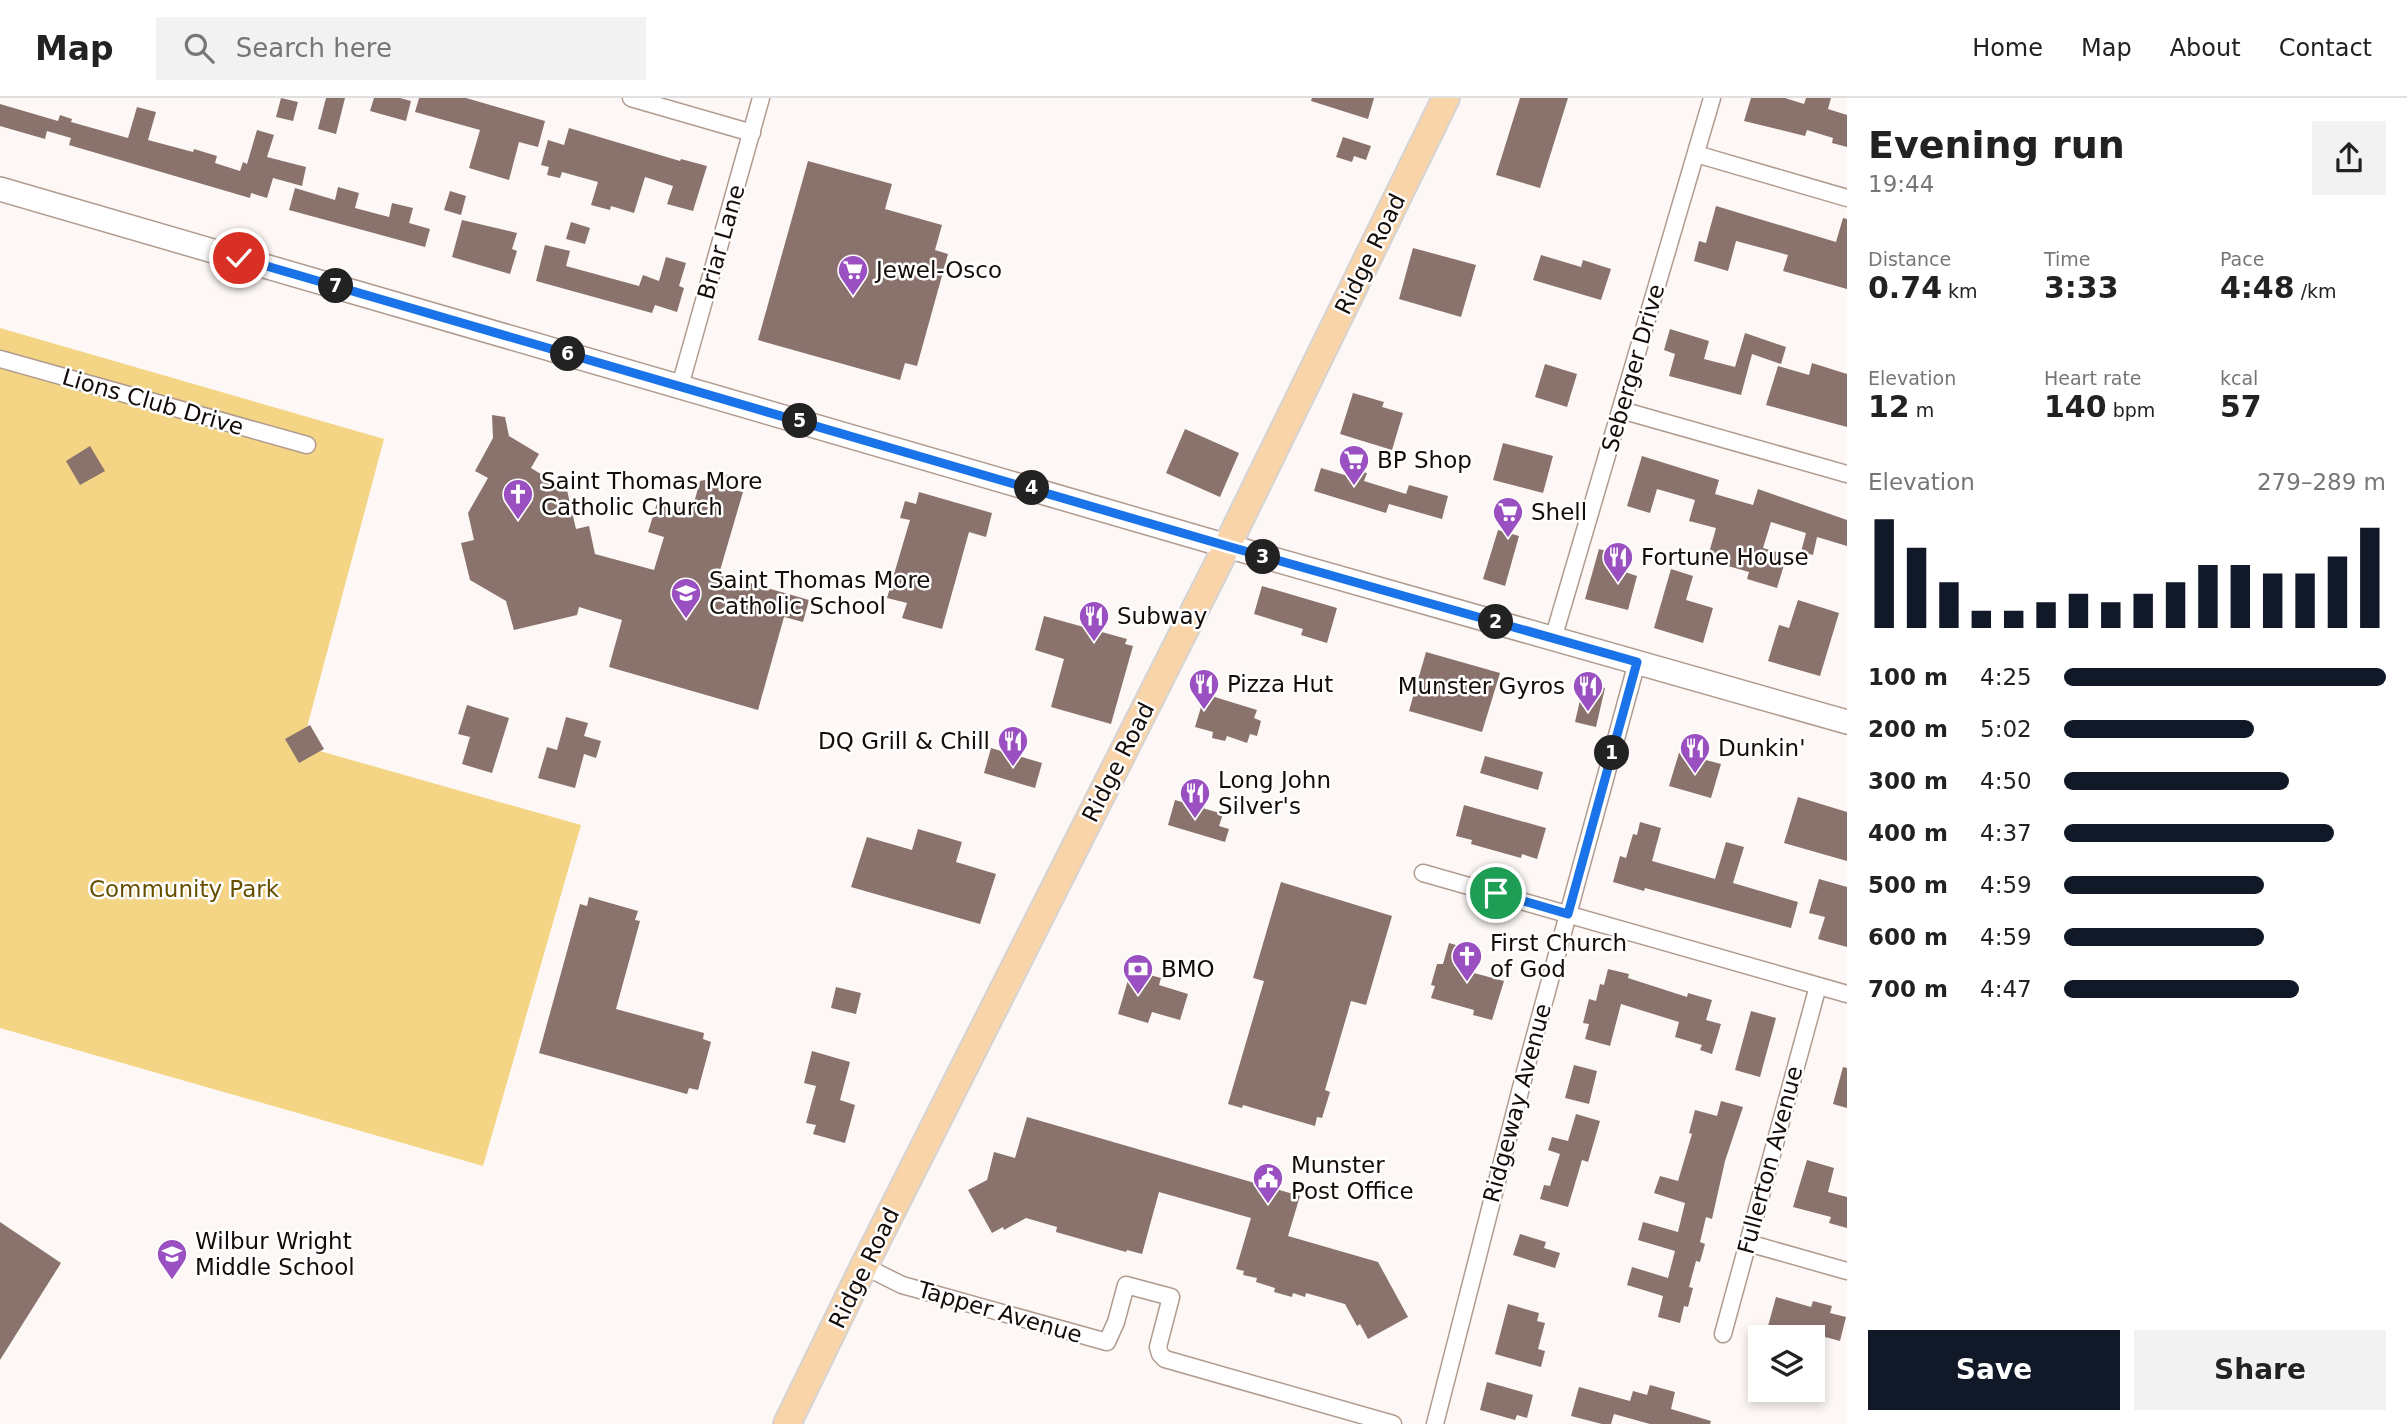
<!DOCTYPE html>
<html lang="en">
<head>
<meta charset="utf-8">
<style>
	:root { --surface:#fff; --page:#f2f2f2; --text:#222; --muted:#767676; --line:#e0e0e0; --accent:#111827 }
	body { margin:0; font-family:"DejaVu Sans",sans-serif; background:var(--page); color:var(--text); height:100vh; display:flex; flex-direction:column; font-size:26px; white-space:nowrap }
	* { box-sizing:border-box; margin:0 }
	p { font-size:23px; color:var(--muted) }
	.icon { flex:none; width:38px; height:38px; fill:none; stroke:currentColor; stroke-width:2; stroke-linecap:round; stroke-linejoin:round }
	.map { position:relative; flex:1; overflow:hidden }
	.details { display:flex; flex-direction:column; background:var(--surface); width:560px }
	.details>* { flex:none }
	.fabs { position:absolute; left:1748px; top:1227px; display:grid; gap:14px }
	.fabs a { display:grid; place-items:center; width:77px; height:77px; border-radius:0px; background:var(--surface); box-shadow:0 4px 10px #0003; font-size:35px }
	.pin { position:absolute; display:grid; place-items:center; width:60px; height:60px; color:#fff; margin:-30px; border:4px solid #fff; border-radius:50%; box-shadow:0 2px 7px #0007 }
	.km { position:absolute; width:35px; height:35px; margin:-18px; border-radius:50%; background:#222; color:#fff; font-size:19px; line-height:35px; text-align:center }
	.round { display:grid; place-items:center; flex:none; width:74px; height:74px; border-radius:0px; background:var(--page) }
	.overview { display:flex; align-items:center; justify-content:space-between; height:119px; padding:0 21px }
	h1 { font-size:38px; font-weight:600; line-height:52px }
	.metrics { display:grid; grid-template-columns:repeat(3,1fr); gap:10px; height:119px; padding:7px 21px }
	.metrics div { display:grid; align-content:center }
	.metrics b { font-size:30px; font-weight:600 }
	.metrics small { font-size:19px; font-weight:400 }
	.metrics p { font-size:19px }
	.chart { height:196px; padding:14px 21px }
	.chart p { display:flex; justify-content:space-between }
	.chart svg { width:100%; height:126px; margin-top:7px; stroke:var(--accent); stroke-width:6 }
	.cta { display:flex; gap:14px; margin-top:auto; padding:14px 21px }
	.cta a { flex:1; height:80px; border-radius:0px; background:var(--accent); color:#fff; font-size:28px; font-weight:600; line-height:80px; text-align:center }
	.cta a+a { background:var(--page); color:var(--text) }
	ul { padding:0 21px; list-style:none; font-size:23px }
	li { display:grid; grid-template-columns:112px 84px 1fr; align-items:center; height:52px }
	li i { height:18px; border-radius:9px; background:var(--accent) }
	header { display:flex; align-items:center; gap:42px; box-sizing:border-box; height:98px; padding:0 35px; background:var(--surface); border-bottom:2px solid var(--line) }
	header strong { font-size:33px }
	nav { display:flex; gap:38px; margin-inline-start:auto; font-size:24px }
	.search { width:490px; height:63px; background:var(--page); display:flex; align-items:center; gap:18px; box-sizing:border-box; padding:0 24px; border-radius:0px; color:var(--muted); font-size:26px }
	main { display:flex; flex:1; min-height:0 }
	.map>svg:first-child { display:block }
	.green { fill:#f4d485 }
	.building { fill:#8a726d }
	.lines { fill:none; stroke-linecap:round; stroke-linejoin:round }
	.street-casing { stroke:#b19b8f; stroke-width:19 }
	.secondary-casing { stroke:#b19b8f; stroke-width:26 }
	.primary-casing { stroke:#d5d3d3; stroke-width:30 }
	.street { stroke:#fff; stroke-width:16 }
	.secondary { stroke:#fff; stroke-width:23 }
	.primary { stroke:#f9d4a9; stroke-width:26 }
	.route-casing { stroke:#fff; stroke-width:14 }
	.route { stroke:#1a73e8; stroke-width:9 }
	.labels { text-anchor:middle; stroke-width:5; stroke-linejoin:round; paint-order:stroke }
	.street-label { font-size:23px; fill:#140c08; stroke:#fff }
	.poi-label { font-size:23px; fill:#140c08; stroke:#fff; text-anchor:start }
	.park-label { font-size:23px; fill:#674f00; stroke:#fff }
</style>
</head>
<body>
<header>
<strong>Map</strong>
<div class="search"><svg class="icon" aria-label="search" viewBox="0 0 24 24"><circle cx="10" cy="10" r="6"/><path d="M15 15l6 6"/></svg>Search here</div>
<nav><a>Home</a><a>Map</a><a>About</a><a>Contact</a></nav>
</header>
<main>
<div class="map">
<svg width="1847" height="1326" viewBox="0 0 1847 1326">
	<rect width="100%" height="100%" fill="#fdf8f5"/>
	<!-- green -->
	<polygon class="green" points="0,230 384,341 302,648 581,727 483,1068 0,930"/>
	<!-- building -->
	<g class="building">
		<polygon points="281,0 298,4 293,23 276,19"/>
		<polygon points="326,0 345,0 336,36 318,31"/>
		<polygon points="374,0 400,0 411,3 406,23 370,13"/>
		<polygon points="419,0 466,0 545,23 538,49 519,44 509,82 469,70 480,32 415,14"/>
		<polygon points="1312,0 1374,0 1368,21 1311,3"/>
		<polygon points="1520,0 1568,0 1540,90 1496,77"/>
		<polygon points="1751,0 1785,0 1804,6 1806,0 1831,0 1828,11 1847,17 1847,49 1832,45 1833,40 1807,32 1805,38 1744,23"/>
		<polygon points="0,6 58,23 60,17 72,21 71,24 128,40 137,9 156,14 148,42 193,54 194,51 217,58 215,65 240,73 243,64 247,66 257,32 274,37 267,59 306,69 302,88 273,80 267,100 251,95 250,100 69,47 71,40 47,33 45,41 0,28"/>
		<polygon points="569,30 680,63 681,61 707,68 693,113 667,106 673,88 645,79 634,115 611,108 610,112 591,107 598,84 562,74 560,80 547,77 549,69 541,67 548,42 564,47"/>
		<polygon points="1343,39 1371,48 1366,62 1354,58 1352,64 1336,59"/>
		<polygon points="808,63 892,86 885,111 942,127 935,152 948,156 917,268 905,265 900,282 758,242"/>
		<polygon points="338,89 359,95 355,110 389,119 392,105 413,110 409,125 430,131 425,149 289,112 295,90 335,102"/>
		<polygon points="450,93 466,98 461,117 444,112"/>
		<polygon points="1716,108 1836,144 1843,120 1847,121 1847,191 1783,173 1788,157 1736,143 1728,173 1694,163 1699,143 1706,145"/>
		<polygon points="462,122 517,135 512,151 517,153 510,176 452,159"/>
		<polygon points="571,124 590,130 585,146 566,141"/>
		<polygon points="545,147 570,153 566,168 639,188 643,177 659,183 666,159 686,165 679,188 684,190 677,214 655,207 652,215 536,183"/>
		<polygon points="1413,150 1476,167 1461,219 1399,201"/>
		<polygon points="1541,157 1581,169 1583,162 1611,171 1601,202 1533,182"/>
		<polygon points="1670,231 1709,243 1704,261 1735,269 1745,235 1786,249 1781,266 1752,256 1741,297 1669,278 1675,256 1664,252"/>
		<polygon points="1812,265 1847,276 1847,329 1766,307 1778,268 1809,277"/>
		<polygon points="1545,266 1577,276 1567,309 1535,299"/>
		<polygon points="1353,295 1384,304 1382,309 1403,315 1392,352 1340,336"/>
		<polygon points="492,317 505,319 509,338 539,356 531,370 567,392 576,431 589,428 595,456 654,472 664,439 648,434 658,402 692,412 700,383 731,376 727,390 743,394 719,476 809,502 803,524 784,519 758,612 609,569 622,522 579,509 577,517 514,532 506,503 470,482 461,445 474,442 468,415 488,380 475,373 493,340"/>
		<polygon points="1185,331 1239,355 1220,399 1166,375"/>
		<polygon points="1503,345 1553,358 1543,395 1493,382"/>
		<polygon points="90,348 105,373 80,387 66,363"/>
		<polygon points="1642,358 1719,382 1715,396 1753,407 1758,391 1847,422 1847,448 1817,439 1813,457 1801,454 1806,435 1771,424 1763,450 1787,457 1777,490 1747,481 1749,474 1707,462 1716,430 1689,423 1695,402 1657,391 1650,415 1627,408"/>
		<polygon points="1321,370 1348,378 1350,370 1367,375 1364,383 1406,396 1409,387 1448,398 1442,421 1389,406 1386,415 1314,393"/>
		<polygon points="919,394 992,415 986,439 969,434 942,531 902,520 907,505 887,500 910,422 900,420 905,403 916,406"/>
		<polygon points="1498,432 1519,438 1505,488 1483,481"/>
		<polygon points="1599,451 1617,456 1613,470 1637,478 1628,512 1585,501"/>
		<polygon points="1671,471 1693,478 1686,502 1713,510 1703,545 1654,530"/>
		<polygon points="1262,488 1337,510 1327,545 1301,537 1303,531 1254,516"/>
		<polygon points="1798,502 1839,515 1820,578 1768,563 1779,527 1789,530"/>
		<polygon points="1044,518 1127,541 1125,546 1133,548 1111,626 1051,609 1064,561 1035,552"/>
		<polygon points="1426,554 1500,575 1482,634 1409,613"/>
		<polygon points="1584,585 1605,590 1596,629 1575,624"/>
		<polygon points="1205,596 1257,612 1254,620 1261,623 1257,638 1250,636 1247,645 1227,638 1225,643 1212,640 1213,634 1195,629"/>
		<polygon points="467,607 509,620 492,675 462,666 470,639 458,636"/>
		<polygon points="566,619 588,625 584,638 601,643 596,660 584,656 575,690 538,680 547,649 557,652"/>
		<polygon points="310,627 324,651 299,665 285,641"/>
		<polygon points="991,650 1042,665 1035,690 984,675"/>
		<polygon points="1679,655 1721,666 1711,700 1669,688"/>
		<polygon points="1485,658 1543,674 1538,692 1480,675"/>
		<polygon points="1798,699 1847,714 1847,763 1784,745"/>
		<polygon points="1175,702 1223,716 1219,728 1229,731 1225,744 1168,727"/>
		<polygon points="1464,707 1546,730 1537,761 1522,756 1521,760 1471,746 1472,742 1456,738"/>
		<polygon points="1640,724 1661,730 1652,763 1715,781 1726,744 1744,749 1733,785 1798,804 1791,830 1645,790 1644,793 1613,784 1620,758 1626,760 1633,736 1637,737"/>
		<polygon points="918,731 962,744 956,764 996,776 980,826 851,789 867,739 912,752"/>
		<polygon points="1819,781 1847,789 1847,849 1818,841 1825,819 1809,815"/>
		<polygon points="1281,784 1392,818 1366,907 1351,903 1325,992 1330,994 1322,1020 1317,1019 1315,1028 1243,1007 1242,1010 1228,1006 1264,883 1253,880"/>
		<polygon points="589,799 638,813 635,822 640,823 616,911 704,935 703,941 711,944 698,992 689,990 687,996 539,955 580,806 587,808"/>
		<polygon points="1449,845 1480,854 1474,875 1504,883 1492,922 1473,917 1474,912 1431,900 1435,888 1431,887 1437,866 1443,866"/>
		<polygon points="1608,871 1629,876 1628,880 1687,899 1688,895 1712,902 1706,922 1721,926 1712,956 1700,952 1702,947 1675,939 1679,924 1621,906 1610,948 1585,941 1589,926 1583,925 1589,901 1596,903 1600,886 1604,887"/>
		<polygon points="1131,872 1161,880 1159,887 1188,896 1180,922 1152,914 1148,925 1118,916"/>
		<polygon points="836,889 861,895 856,916 831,910"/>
		<polygon points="1751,913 1776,920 1760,979 1735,972"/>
		<polygon points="812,953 850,964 840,1002 855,1007 845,1045 813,1036 816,1027 806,1025 816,988 804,985"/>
		<polygon points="1574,967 1597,973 1589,1006 1565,1000"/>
		<polygon points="1843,969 1847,970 1847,1010 1833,1006"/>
		<polygon points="1721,1003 1743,1009 1725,1063 1712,1121 1706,1119 1700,1144 1705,1146 1700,1164 1696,1163 1689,1189 1693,1190 1688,1209 1684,1208 1680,1225 1658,1219 1663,1198 1627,1187 1632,1169 1668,1180 1675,1153 1638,1142 1643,1124 1678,1134 1685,1105 1654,1095 1660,1078 1678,1083 1692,1036 1689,1035 1695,1012 1717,1018"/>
		<polygon points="1576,1016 1600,1023 1588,1064 1582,1062 1568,1109 1540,1101 1544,1087 1550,1088 1560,1056 1548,1052 1552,1039 1568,1043"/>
		<polygon points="1027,1019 1300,1098 1288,1138 1378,1164 1408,1219 1368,1241 1360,1226 1357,1228 1345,1206 1306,1195 1305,1199 1293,1195 1292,1199 1274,1194 1275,1190 1256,1184 1257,1180 1243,1177 1244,1173 1236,1171 1251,1120 1159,1094 1142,1156 1127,1152 1126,1154 1056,1134 1057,1129 1026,1120 1004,1132 1003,1129 992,1135 968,1092 987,1082 994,1054 1015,1060"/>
		<polygon points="1807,1062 1834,1070 1828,1094 1847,1099 1847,1130 1829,1125 1831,1119 1793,1109"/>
		<polygon points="0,1124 61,1165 0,1262"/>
		<polygon points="1520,1136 1546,1144 1544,1150 1560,1155 1555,1170 1513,1157"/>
		<polygon points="1776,1199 1811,1209 1813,1203 1832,1208 1830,1215 1846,1219 1840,1243 1792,1230 1790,1239 1765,1239"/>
		<polygon points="1508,1206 1539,1215 1537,1223 1545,1225 1538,1251 1545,1253 1541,1269 1495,1256"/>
		<polygon points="1487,1284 1533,1297 1527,1320 1517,1317 1515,1322 1480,1312"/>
		<polygon points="1650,1287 1675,1294 1671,1311 1711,1323 1710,1326 1650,1326 1614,1316 1611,1326 1602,1326 1571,1318 1579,1289 1630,1303 1633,1293 1647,1297"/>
	</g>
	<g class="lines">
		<!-- street casing -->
		<g class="street-casing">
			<g id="street">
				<polyline points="631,0 752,35"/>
				<polyline points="1696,56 1847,100"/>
				<polyline points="0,261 307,347"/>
				<polyline points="680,288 761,0"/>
				<polyline points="1621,312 1847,376"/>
				<polyline points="1553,541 1712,0"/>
				<polyline points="1423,775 1847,896"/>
				<polyline points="1748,1145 1847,1173"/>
				<polyline points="864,1168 902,1187 1107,1244 1116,1224 1126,1187 1171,1199 1158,1249 1160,1256 1165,1261 1393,1326"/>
				<polyline points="1723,1236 1818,888"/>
				<polyline points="1435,1326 1526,970 1637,564"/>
			</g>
		</g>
		<!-- secondary casing -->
		<g class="secondary-casing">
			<polyline id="secondary" points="0,91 1227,448 1847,624"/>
		</g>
		<!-- primary casing -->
		<g class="primary-casing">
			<polyline id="primary" points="787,1326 864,1168 1227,448 1446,0"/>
		</g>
		<!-- street -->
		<use href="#street" class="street"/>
		<!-- secondary -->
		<use href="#secondary" class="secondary"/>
		<!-- primary -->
		<use href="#primary" class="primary"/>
	</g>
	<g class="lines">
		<!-- route casing -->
		<g class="route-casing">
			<polyline id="route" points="239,160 1227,448 1637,564 1568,816 1496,795"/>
		</g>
		<!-- route -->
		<use href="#route" class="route"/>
	</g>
	<!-- icons -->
	<defs>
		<g id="supermarket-pin" transform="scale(1.575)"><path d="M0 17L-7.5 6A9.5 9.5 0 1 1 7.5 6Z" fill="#9b50c2" stroke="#fff"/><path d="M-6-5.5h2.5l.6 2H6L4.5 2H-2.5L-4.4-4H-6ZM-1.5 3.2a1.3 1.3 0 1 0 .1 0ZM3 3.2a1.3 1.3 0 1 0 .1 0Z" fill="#fff"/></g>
		<g id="church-pin" transform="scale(1.575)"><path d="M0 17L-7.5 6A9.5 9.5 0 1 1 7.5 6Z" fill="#9b50c2" stroke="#fff"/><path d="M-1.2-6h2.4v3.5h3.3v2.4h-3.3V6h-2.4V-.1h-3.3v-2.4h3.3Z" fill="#fff"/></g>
		<g id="restaurant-pin" transform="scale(1.575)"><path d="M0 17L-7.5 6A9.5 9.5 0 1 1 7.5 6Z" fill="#9b50c2" stroke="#fff"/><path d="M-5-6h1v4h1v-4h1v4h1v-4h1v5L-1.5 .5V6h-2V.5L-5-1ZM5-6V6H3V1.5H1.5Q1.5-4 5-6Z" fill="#fff"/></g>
		<g id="school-pin" transform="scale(1.575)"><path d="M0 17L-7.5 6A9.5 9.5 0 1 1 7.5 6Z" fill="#9b50c2" stroke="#fff"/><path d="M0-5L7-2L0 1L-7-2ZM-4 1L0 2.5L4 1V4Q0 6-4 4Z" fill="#fff"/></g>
		<g id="bank-pin" transform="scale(1.575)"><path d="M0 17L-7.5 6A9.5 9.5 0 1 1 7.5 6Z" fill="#9b50c2" stroke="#fff"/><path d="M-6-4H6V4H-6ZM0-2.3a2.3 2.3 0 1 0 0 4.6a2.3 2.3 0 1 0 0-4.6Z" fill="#fff"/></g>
		<g id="civic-pin" transform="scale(1.575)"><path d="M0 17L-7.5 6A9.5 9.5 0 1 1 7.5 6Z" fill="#9b50c2" stroke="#fff"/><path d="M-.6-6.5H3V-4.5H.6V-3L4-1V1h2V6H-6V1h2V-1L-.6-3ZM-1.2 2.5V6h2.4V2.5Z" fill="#fff"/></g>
	</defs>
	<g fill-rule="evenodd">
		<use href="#supermarket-pin" x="853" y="172"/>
		<use href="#supermarket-pin" x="1354" y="362"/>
		<use href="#church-pin" x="518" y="396"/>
		<use href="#supermarket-pin" x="1508" y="414"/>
		<use href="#restaurant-pin" x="1618" y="459"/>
		<use href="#school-pin" x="686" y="495"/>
		<use href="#restaurant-pin" x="1094" y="518"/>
		<use href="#restaurant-pin" x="1204" y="586"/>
		<use href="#restaurant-pin" x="1588" y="588"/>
		<use href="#restaurant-pin" x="1013" y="643"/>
		<use href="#restaurant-pin" x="1695" y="650"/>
		<use href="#restaurant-pin" x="1195" y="695"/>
		<use href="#church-pin" x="1467" y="858"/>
		<use href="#bank-pin" x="1138" y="871"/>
		<use href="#civic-pin" x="1268" y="1080"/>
		<use href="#school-pin" x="172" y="1156"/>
	</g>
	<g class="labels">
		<!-- street labels -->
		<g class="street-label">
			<text transform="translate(721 144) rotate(-74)" y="8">Briar Lane</text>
			<text transform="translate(1370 156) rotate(-64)" y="8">Ridge Road</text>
			<text transform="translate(1633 270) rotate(-74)" y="8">Seberger Drive</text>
			<text transform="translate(153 304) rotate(16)" y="8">Lions Club Drive</text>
			<text transform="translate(1118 664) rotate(-63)" y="8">Ridge Road</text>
			<text transform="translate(1517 1005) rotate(-75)" y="8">Ridgeway Avenue</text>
			<text transform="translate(1770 1062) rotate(-75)" y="8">Fullerton Avenue</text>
			<text transform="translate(864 1170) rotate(-64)" y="8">Ridge Road</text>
			<text transform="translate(1000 1214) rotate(16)" y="8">Tapper Avenue</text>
		</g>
		<!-- poi labels -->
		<g class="poi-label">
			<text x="876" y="180">Jewel-Osco</text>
			<text x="1377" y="370">BP Shop</text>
			<text x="541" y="391">Saint Thomas More<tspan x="541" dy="26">Catholic Church</tspan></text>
			<text x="1531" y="422">Shell</text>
			<text x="1641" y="467">Fortune House</text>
			<text x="709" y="490">Saint Thomas More<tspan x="709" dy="26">Catholic School</tspan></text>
			<text x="1117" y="526">Subway</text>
			<text x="1227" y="594">Pizza Hut</text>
			<text x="1565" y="596" text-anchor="end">Munster Gyros</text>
			<text x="990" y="651" text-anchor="end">DQ Grill &amp; Chill</text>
			<text x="1718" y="658">Dunkin'</text>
			<text x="1218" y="690">Long John<tspan x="1218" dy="26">Silver's</tspan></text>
			<text x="1490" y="853">First Church<tspan x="1490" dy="26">of God</tspan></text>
			<text x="1161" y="879">BMO</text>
			<text x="1291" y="1075">Munster<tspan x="1291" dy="26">Post Office</tspan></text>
			<text x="195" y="1151">Wilbur Wright<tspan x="195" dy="26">Middle School</tspan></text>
		</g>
		<!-- park labels -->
		<g class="park-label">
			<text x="184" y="799">Community Park</text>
		</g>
	</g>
</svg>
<div class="fabs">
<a><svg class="icon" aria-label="layers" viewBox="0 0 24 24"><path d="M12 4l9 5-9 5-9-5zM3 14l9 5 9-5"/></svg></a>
</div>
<div class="pin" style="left:1496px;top:795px;background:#1e9e55"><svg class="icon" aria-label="arrive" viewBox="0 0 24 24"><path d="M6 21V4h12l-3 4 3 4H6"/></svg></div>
<div class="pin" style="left:239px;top:160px;background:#d93025"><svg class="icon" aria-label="check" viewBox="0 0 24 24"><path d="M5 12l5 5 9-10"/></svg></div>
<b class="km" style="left:1612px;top:655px">1</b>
<b class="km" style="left:1496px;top:524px">2</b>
<b class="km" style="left:1263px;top:459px">3</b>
<b class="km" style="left:1032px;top:390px">4</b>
<b class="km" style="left:800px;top:323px">5</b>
<b class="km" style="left:568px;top:256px">6</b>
<b class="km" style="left:336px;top:188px">7</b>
</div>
<section class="details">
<div class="overview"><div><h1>Evening run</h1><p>19:44</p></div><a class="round"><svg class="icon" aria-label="share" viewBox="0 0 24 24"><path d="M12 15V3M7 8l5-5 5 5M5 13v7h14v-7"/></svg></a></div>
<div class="metrics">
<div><p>Distance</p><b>0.74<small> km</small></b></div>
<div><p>Time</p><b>3:33</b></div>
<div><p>Pace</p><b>4:48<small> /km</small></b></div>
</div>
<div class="metrics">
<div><p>Elevation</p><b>12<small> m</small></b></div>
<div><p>Heart rate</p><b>140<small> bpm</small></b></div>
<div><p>kcal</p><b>57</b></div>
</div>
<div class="chart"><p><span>Elevation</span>279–289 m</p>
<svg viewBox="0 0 160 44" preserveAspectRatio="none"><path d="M5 44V6M15 44V16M25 44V28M35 44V38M45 44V38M55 44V35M65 44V32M75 44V35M85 44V32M95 44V28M105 44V22M115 44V22M125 44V25M135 44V25M145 44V19M155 44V9"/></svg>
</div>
<ul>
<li><b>100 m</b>4:25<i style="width:100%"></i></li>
<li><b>200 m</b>5:02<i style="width:59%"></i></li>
<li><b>300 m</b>4:50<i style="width:70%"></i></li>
<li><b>400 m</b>4:37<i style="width:84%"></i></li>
<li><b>500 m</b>4:59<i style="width:62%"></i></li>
<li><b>600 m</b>4:59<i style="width:62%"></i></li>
<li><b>700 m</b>4:47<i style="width:73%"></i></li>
</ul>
<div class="cta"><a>Save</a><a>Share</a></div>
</section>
</main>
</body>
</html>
